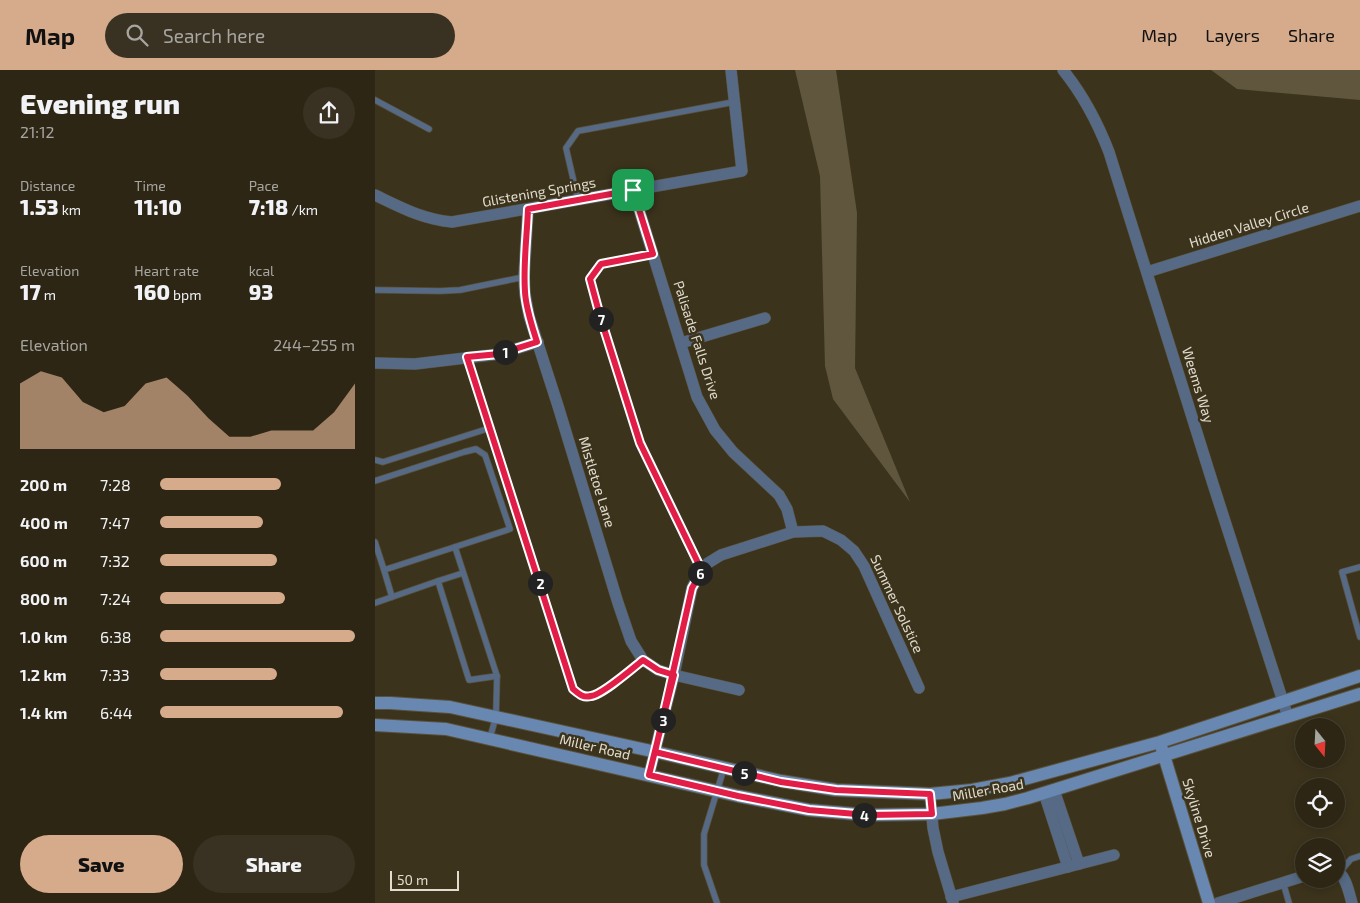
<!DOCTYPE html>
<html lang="en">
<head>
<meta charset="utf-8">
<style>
	:root { --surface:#2d2615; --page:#393222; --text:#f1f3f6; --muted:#a7a5a0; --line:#484334; --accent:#d6ab8b }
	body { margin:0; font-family:"Exo 2",sans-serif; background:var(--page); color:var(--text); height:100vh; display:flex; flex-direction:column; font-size:19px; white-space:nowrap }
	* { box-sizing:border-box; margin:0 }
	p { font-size:16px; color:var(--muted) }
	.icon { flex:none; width:28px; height:28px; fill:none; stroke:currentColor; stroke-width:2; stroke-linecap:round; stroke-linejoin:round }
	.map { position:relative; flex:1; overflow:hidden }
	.panel { display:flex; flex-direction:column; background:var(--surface); width:375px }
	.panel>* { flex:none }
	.needle { width:32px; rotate:162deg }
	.controls { position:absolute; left:920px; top:648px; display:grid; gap:10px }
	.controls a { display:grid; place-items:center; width:50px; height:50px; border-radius:50%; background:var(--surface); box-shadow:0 2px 8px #0003,0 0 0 1px var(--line); font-size:25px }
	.scale { position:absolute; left:15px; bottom:12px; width:69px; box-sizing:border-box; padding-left:5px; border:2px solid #e1dcce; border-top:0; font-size:14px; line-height:18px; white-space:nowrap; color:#e1dcce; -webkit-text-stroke:4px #3c331c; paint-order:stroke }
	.pin { position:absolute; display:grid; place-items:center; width:42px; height:42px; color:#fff; margin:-21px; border-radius:10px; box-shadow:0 2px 8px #0006 }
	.km { position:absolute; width:25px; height:25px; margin:-12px; border-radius:50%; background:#222; color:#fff; font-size:14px; line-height:25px; text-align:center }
	.round { display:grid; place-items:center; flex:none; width:52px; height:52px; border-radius:26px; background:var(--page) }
	.head { display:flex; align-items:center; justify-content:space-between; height:85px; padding:0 20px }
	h1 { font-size:28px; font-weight:800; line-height:38px }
	.metrics { display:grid; grid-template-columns:repeat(3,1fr); gap:8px; height:85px; padding:5px 20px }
	.metrics div { display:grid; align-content:center }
	.metrics b { font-size:21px; font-weight:800 }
	.metrics small { font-size:14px; font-weight:400 }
	.metrics p { font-size:14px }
	.chart { height:140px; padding:10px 20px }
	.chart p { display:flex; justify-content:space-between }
	.chart svg { width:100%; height:90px; margin-top:5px; fill:var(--accent); opacity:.7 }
	.button { display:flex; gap:10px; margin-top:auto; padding:10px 20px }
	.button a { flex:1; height:58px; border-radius:30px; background:var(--accent); color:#111; font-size:20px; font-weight:800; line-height:58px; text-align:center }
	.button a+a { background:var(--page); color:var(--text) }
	ul { padding:0 20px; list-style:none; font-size:16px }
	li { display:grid; grid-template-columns:80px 60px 1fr; align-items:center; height:38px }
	li i { height:12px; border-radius:6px; background:var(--accent) }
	header { display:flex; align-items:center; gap:30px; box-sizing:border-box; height:70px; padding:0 25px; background:var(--accent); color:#111 }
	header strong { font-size:24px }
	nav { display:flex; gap:28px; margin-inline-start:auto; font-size:18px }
	.search { width:350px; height:45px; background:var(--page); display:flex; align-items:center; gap:12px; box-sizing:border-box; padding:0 18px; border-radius:28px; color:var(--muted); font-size:19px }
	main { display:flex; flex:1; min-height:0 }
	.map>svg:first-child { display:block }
	.green { fill:#60563d }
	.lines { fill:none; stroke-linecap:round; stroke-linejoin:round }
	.lane-casing { stroke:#5a513c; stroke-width:7 }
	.street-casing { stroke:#5a513c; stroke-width:12 }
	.secondary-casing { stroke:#5a513c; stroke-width:14 }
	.lane { stroke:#566a85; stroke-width:5.5 }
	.street { stroke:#566a85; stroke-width:11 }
	.secondary { stroke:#6888b2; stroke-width:12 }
	.route-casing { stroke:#fff; stroke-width:10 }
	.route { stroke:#e11d48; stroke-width:6 }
	.labels { text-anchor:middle; stroke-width:5; stroke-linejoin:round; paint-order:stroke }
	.street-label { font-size:14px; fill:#e1dcce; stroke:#3c331c }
</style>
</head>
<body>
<header>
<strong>Map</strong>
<div class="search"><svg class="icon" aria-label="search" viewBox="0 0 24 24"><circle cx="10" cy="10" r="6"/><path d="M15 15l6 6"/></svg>Search here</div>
<nav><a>Map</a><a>Layers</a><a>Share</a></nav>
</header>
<main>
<section class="panel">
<div class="head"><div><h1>Evening run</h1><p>21:12</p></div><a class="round"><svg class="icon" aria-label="share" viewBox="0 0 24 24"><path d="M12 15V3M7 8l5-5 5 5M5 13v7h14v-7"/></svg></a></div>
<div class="metrics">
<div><p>Distance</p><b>1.53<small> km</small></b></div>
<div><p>Time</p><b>11:10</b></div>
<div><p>Pace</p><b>7:18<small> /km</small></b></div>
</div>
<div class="metrics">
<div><p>Elevation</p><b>17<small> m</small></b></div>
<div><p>Heart rate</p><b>160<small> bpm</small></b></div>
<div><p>kcal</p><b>93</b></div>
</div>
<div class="chart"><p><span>Elevation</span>244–255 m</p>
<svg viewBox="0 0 160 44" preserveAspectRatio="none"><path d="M0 44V12L10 6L20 9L30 21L40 26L50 23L60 12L70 9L80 18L90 29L100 38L110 38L120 35L130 35L140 35L150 26L160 12V44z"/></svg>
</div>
<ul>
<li><b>200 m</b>7:28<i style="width:62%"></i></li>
<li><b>400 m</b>7:47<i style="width:53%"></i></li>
<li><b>600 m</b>7:32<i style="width:60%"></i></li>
<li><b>800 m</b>7:24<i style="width:64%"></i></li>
<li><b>1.0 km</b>6:38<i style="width:100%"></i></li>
<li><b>1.2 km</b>7:33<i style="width:60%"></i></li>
<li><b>1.4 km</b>6:44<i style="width:94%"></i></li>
</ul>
<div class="button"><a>Save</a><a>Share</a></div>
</section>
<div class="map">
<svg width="985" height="833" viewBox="0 0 985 833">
	<rect width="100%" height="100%" fill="#3c331c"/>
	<!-- green -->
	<g class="green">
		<polygon points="420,0 461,0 482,143 480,298 535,432 458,329 450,296 445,106"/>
		<polygon points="836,0 985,0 985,30 862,19"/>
	</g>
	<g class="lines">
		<!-- lane casing -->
		<g class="lane-casing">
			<g id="lane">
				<polyline points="0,30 54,59"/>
				<polyline points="203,130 191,78 203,61 359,32"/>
				<polyline points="278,184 226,193 215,209 225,246 265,373 327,501"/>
				<polyline points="0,220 65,221 85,220 149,207"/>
				<path d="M93 287 199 619C204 624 209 628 216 626 227 625 258 598 268 590"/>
				<polyline points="0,390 8,392 115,358"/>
				<polyline points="0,411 89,382 101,379 110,385 135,459 9,500 0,472"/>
				<polyline points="80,477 122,606 121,646 115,668"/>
				<polyline points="985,497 967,502 985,567"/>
				<polyline points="63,511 88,503"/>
				<polyline points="17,527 63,511 94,610 122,606"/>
				<polyline points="0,533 17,527 9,500"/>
				<polyline points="965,802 976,789 985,786"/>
				<polyline points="908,812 914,833"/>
				<polyline points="342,833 329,795 329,764 349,698"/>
			</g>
		</g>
		<!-- street casing -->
		<g class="street-casing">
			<g id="street">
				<path d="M688 0C709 26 722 51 734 82L838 414 913 647"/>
				<polyline points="258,120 322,327 340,360 358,382 404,425 412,439 418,462"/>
				<path d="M0 125C27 138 47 149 77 152L367 101 356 0"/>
				<polyline points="153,139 149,207 150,224 154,246 183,336 243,533 256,571 268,590 283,600 299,605 364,620"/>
				<polyline points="772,202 985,136"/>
				<polyline points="306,273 390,248"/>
				<polyline points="0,293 40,294 124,284 163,272"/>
				<polyline points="274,705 299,605 317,518 323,506 333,493 346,485 418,462 448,461 466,470 479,481 489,496 544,618"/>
				<polyline points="679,720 704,794"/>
				<polyline points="669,723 693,797"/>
				<polyline points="555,724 558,758 563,782 578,832"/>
				<path d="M961 800C971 805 974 823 977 833"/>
				<polyline points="576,827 739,785"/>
				<polyline points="843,833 929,806"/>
			</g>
		</g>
		<!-- secondary casing -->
		<g class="secondary-casing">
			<g id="secondary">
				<polyline points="0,633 15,633 75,637 281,682 406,711 461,720 555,724 597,720 635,713 785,672 985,606"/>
				<polyline points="0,655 71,659 363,726 434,740 493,745 557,744 607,738 630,734 653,728 985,624"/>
				<polyline points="787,679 834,833"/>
			</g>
		</g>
		<!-- lane -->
		<use href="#lane" class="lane"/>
		<!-- street -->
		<use href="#street" class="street"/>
		<!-- secondary -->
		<use href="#secondary" class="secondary"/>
	</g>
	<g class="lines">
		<!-- route casing -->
		<g class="route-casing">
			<path id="route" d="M258 120 153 139C152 166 148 195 150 222 151 239 157 256 162 272L124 284 92 287 198 619C204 624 208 628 216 626 227 625 258 598 268 590L283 600 299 605 274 705 363 726 434 740 493 745 557 744 555 724 461 720 406 712 280 682 317 518 327 501 265 373 225 246 215 209 226 194 278 184 258 120"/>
		</g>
		<!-- route -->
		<use href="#route" class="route"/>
	</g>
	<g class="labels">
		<!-- street labels -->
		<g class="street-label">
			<text transform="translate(164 122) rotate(-10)" y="5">Glistening Springs</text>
			<text transform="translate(874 155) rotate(-17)" y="5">Hidden Valley Circle</text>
			<text transform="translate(322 270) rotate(72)" y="5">Palisade Falls Drive</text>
			<text transform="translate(823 315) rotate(73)" y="5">Weems Way</text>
			<text transform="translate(222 412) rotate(73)" y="5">Mistletoe Lane</text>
			<text transform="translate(522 534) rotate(65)" y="5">Summer Solstice</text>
			<text transform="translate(220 677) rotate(13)" y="5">Miller Road</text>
			<text transform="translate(613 720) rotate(-10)" y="5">Miller Road</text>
			<text transform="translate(824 748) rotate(73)" y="5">Skyline Drive</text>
		</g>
	</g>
</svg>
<div class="controls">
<a><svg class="needle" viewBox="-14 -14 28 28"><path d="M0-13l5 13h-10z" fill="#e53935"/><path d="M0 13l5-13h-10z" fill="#a7a5a0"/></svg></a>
<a><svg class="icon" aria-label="locate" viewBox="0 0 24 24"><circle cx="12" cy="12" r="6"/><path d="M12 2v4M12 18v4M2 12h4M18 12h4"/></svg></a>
<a><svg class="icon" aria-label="layers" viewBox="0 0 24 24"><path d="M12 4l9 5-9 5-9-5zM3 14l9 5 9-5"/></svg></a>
</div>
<div class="scale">50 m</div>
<div class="pin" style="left:258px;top:120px;background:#1e9e55"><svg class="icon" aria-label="arrive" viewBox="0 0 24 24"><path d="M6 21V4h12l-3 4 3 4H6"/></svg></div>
<b class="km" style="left:130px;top:282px">1</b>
<b class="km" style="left:165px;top:513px">2</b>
<b class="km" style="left:288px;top:650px">3</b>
<b class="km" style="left:489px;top:745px">4</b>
<b class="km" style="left:369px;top:703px">5</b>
<b class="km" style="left:325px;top:503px">6</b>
<b class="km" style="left:226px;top:249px">7</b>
</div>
</main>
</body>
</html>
